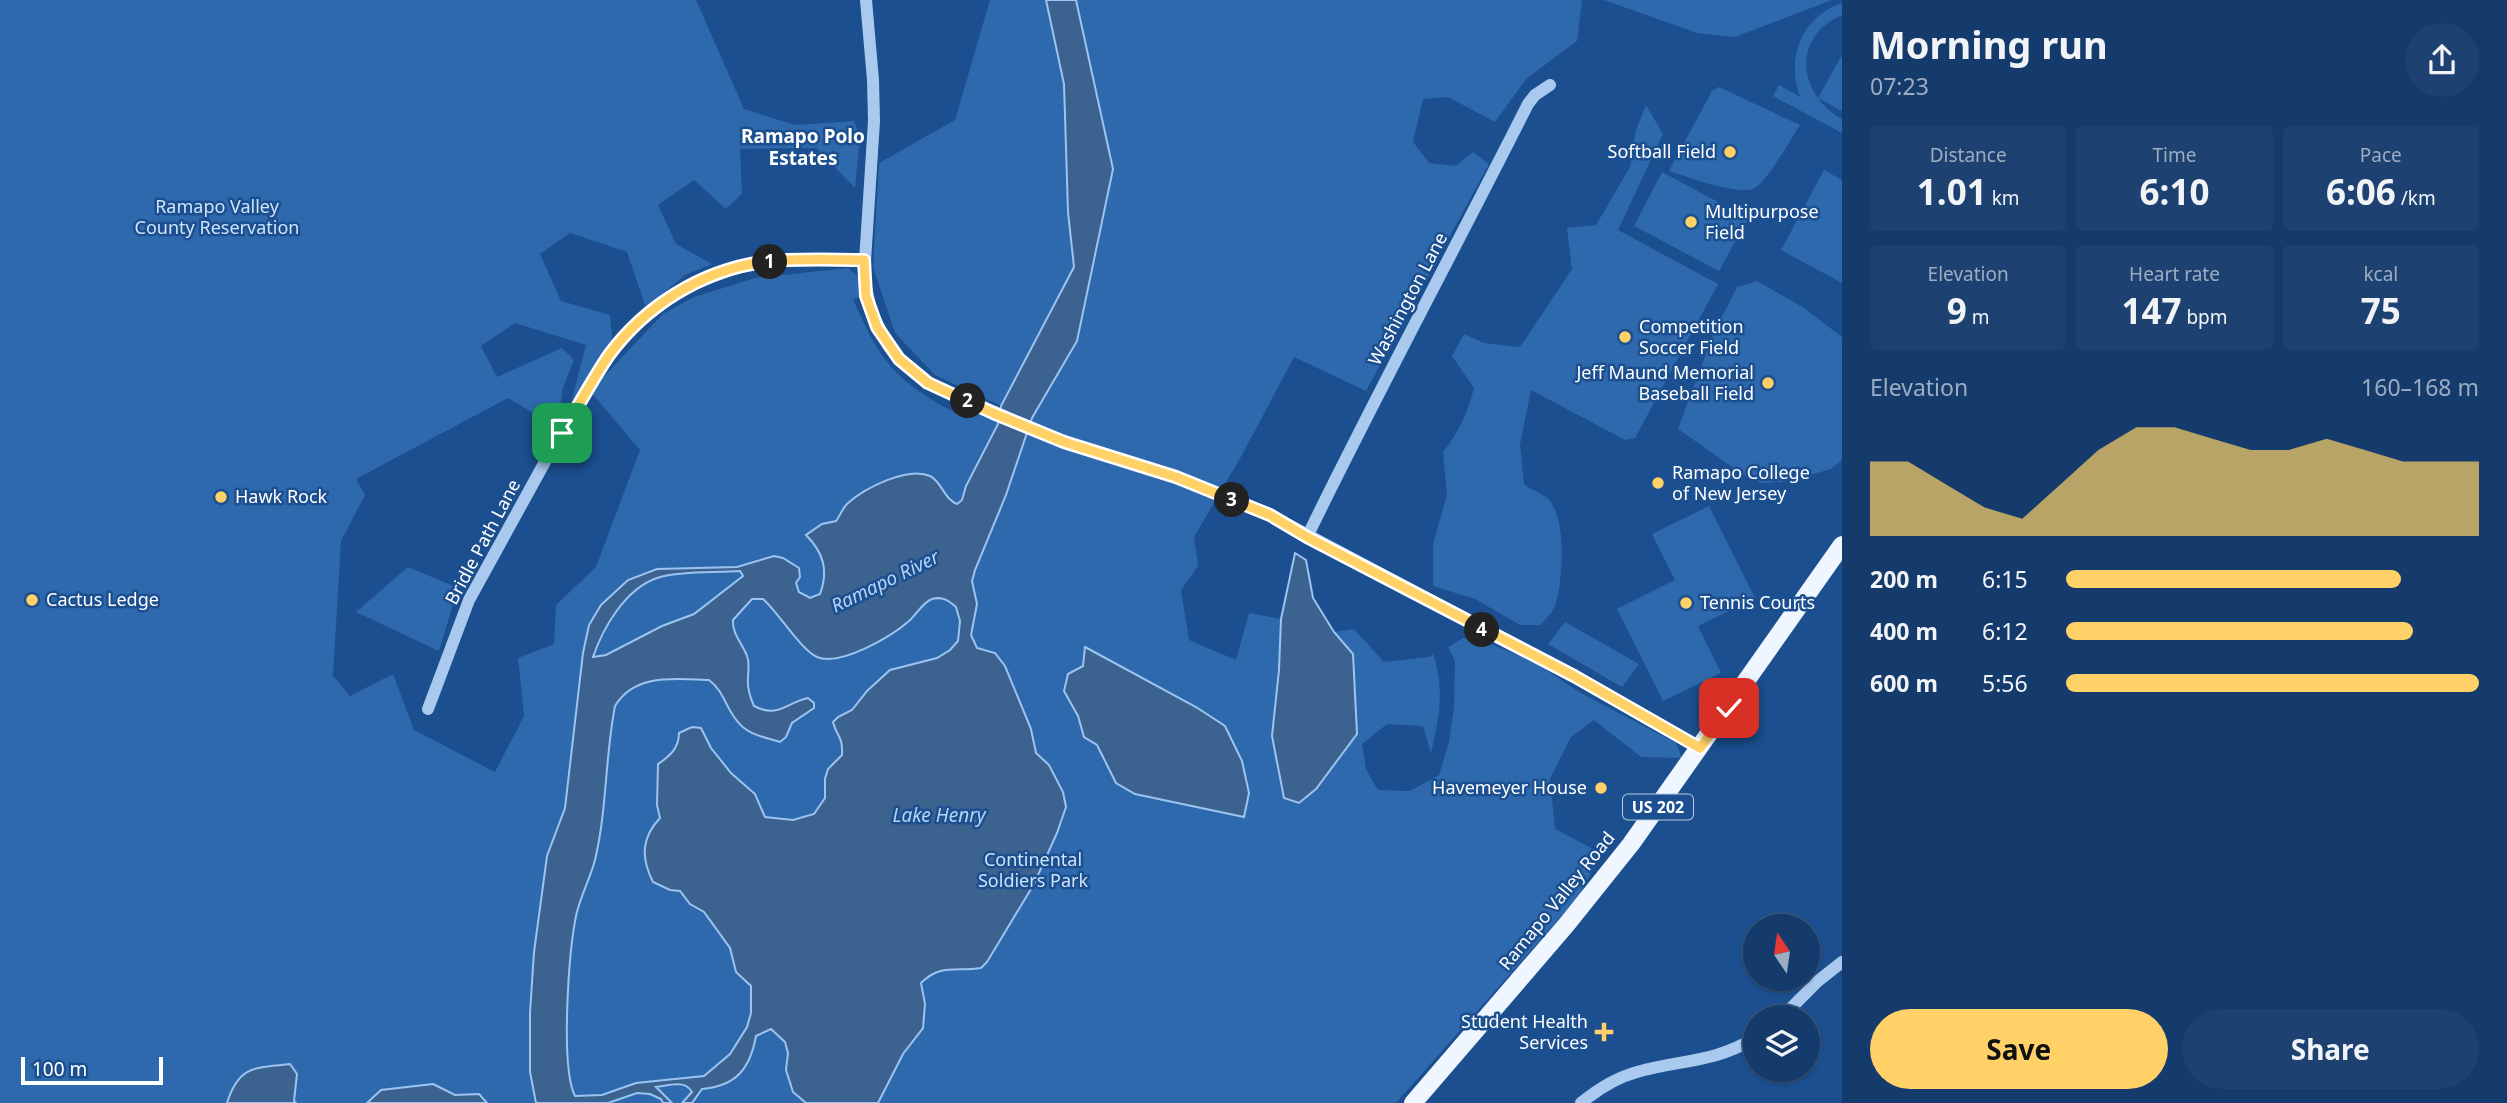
<!DOCTYPE html>
<html lang="en">
<head>
<meta charset="utf-8">
<style>
	:root { --surface:#143b6b; --page:#1d4271; --text:#f1f3f6; --muted:#9dadc1; --line:#33557e; --accent:#ffd166 }
	body { margin:0; font-family:"Noto Sans",sans-serif; background:var(--page); color:var(--text); height:100vh; display:flex; flex-direction:column; font-size:26px; white-space:nowrap }
	* { box-sizing:border-box; margin:0 }
	p { font-size:23px; color:var(--muted) }
	.icon { flex:none; width:38px; height:38px; fill:none; stroke:currentColor; stroke-width:2; stroke-linecap:round; stroke-linejoin:round }
	.map { position:relative; flex:1; overflow:hidden }
	.details { display:flex; flex-direction:column; background:var(--surface); width:665px }
	.details>* { flex:none }
	.needle { width:46px; rotate:347deg }
	.fabs { position:absolute; left:1743px; top:914px; display:grid; gap:14px }
	.fabs a { display:grid; place-items:center; width:77px; height:77px; border-radius:50%; background:var(--surface); box-shadow:0 2px 5px #0004,0 0 0 2px var(--line); font-size:35px }
	.scale { position:absolute; left:21px; bottom:18px; width:142px; box-sizing:border-box; padding-left:7px; border:4px solid #fff; border-top:0; font-size:19px; line-height:24px; white-space:nowrap; color:#fff; -webkit-text-stroke:5px #1b4f8f; paint-order:stroke }
	.pin { position:absolute; display:grid; place-items:center; width:60px; height:60px; color:#fff; margin:-30px; border-radius:14px; box-shadow:0 4px 10px #0006 }
	.km { position:absolute; width:35px; height:35px; margin:-18px; border-radius:50%; background:#222; color:#fff; font-size:19px; line-height:35px; text-align:center }
	.round { display:grid; place-items:center; flex:none; width:74px; height:74px; border-radius:37px; background:var(--page) }
	.summary { display:flex; align-items:center; justify-content:space-between; height:119px; padding:0 28px }
	h1 { font-size:38px; font-weight:700; line-height:52px }
	.stats { display:grid; grid-template-columns:repeat(3,1fr); gap:10px; height:119px; padding:7px 28px }
	.stats div { display:grid; align-content:center; border-radius:7px; background:var(--page); text-align:center }
	.stats b { font-size:35px; font-weight:700 }
	.stats small { font-size:19px; font-weight:400 }
	.stats p { font-size:19px }
	.chart { height:196px; padding:14px 28px }
	.chart p { display:flex; justify-content:space-between }
	.chart svg { width:100%; height:126px; margin-top:7px; fill:var(--accent); opacity:.7 }
	.action { display:flex; gap:14px; margin-top:auto; padding:14px 28px }
	.action a { flex:1; height:80px; border-radius:42px; background:var(--accent); color:#111; font-size:28px; font-weight:700; line-height:80px; text-align:center }
	.action a+a { background:var(--page); color:var(--text) }
	ul { padding:0 28px; list-style:none; font-size:23px }
	li { display:grid; grid-template-columns:112px 84px 1fr; align-items:center; height:52px }
	li i { height:18px; border-radius:9px; background:var(--accent) }
	main { display:flex; flex:1; min-height:0 }
	.map>svg:first-child { display:block }
	.green { fill:#2e69ad }
	.water { fill:#3c6290; stroke:#9cc4f0; stroke-width:2; fill-rule:evenodd }
	.lines { fill:none; stroke-linecap:round; stroke-linejoin:round }
	.minor { stroke:#a9c9ee; stroke-width:12 }
	.major { stroke:#f0f6ff; stroke-width:18 }
	.route-casing { stroke:#fff; stroke-width:14 }
	.route { stroke:#ffd166; stroke-width:9 }
	.poi-dot { fill:#ffd166; stroke:#1b4f8f; stroke-width:2.5 }
	.labels { text-anchor:middle; stroke-width:5; stroke-linejoin:round; paint-order:stroke }
	.shield { fill:#1b4f8f; stroke:#bbcadd; stroke-width:2 }
	.shield-label { font-size:16px; font-weight:bold; fill:#fff }
	.poi-label { font-size:18px; fill:#fff; stroke:#1b4f8f; text-anchor:start }
	.park-label { font-size:18px; fill:#cfe3fa; stroke:#1b4f8f }
	.street-label { font-size:18px; fill:#fff; stroke:#1b4f8f }
	.neighbourhood-label { font-size:19px; font-weight:bold; fill:#fff; stroke:#1b4f8f }
	.water-label { font-size:19px; font-style:italic; fill:#b5d3f5; stroke:#1b4f8f }
</style>
</head>
<body>
<main>
<div class="map">
<svg width="1842" height="1103" viewBox="0 0 1842 1103">
	<rect width="100%" height="100%" fill="#1b4f8f"/>
	<!-- green -->
	<g class="green">
		<path d="M0 0H696L744 109 795 125 854 121 860 136 855 188 816 148 740 149 742 194 726 209 694 180 658 205 676 244 712 264 685 275 646 308 627 252 570 233 540 254 561 301 610 315 613 348 571 403 586 345 515 323 481 346 497 377 562 348 574 360 562 390 560 429 508 398 356 479 365 495 341 541 333 676 350 696 393 674 414 730 495 772 524 716 518 658 554 644 556 605 596 567 640 450 590 391 663 314 694 297 755 278 848 268 859 277 864 296 853 299C883 369 900 384 967 419L975 411 999 420 966 486 962 500 957 504 951 502 932 477 846 504 836 522 822 524 807 535C823 552 829 571 820 594L810 598C795 589 785 570 774 556L737 567 657 569 628 580 583 652 565 808 557 830 596 850 615 706C635 673 674 679 709 680 723 690 730 707 737 722L786 737 791 723 814 708 799 700C783 710 771 715 754 706L750 696 747 680 749 667 732 627 733 620 752 598 763 599 796 636 853 652C867 647 882 642 894 633 915 619 929 583 956 607L975 570 1006 495 1032 418 1077 341 1113 169 1076 0H1582L1577 41 1526 79 1495 122 1448 97 1423 99 1413 142 1429 163 1456 166 1473 152 1489 164 1366 391 1294 357 1242 455 1194 537 1198 566 1181 590 1189 640 1236 660 1249 613 1281 619 1279 670 1353 688V654L1334 632 1354 629 1384 662 1429 657 1433 654C1445 688 1439 719 1431 753L1423 726 1387 724 1362 744 1366 769 1378 790 1410 791 1439 775 1449 742 1454 706 1455 661 1448 647 1463 638 1484 641 1534 662 1581 693 1676 743 1682 758 1641 757 1594 720 1571 737 1550 779 1555 829 1601 853 1579 896 1396 1103H0Z"/>
		<polygon points="990,0 1046,0 1064,84 1068,212 1074,267 1001,406 935,375 895,333 873,267 879,163 955,120"/>
		<polygon points="1604,0 1832,0 1735,37 1697,33"/>
		<path d="M1842 3V15C1791 37 1798 95 1842 119V133L1773 96 1779 85 1800 97C1786 58 1801 17 1842 3Z"/>
		<polygon points="1842,55 1842,111 1818,98"/>
		<path d="M1719 87 1800 125C1791 139 1767 181 1755 188 1740 197 1686 176 1669 171L1712 91Z"/>
		<path d="M1646 105 1663 134 1618 230 1718 284 1635 438 1625 440 1531 390 1520 445 1524 484C1531 490 1540 492 1547 498 1567 515 1563 579 1556 603 1554 611 1546 618 1541 625H1520L1475 599 1433 586V544L1447 495 1443 452C1459 432 1468 412 1474 388L1452 356 1464 334 1484 343 1520 347 1572 269 1567 228 1596 225 1630 167 1636 130Z"/>
		<polygon points="1824,170 1842,180 1842,283 1781,250"/>
		<polygon points="1662,172 1748,218 1719,271 1634,226"/>
		<polygon points="1757,281 1804,308 1842,337 1842,460 1831,469 1785,482 1762,483 1745,476 1678,429 1713,335 1737,287"/>
		<polygon points="1709,506 1755,598 1698,626 1721,673 1663,701 1617,609 1675,580 1652,534"/>
		<polygon points="408,567 458,588 439,651 356,612"/>
		<path d="M740 571 743 577 694 614 662 626 606 655 592 658C605 628 624 589 657 578 677 571 717 573 740 571Z"/>
		<polygon points="1565,622 1639,664 1622,687 1548,644"/>
	</g>
	<!-- water -->
	<g class="water">
		<path d="M1046 0H1076L1113 169 1077 341 1032 418 1006 495 975 570 972 581 977 604 971 635 977 648 995 653 1005 666 1031 729 1036 753 1049 765 1063 792 1066 807 1057 833 1034 884 987 962 981 968C956 972 941 963 921 983L925 1004 923 1028 903 1054 878 1103H806L793 1092 786 1070 788 1053 785 1042 771 1029 756 1036C750 1069 736 1086 702 1089L692 1103H682L692 1092C685 1079 668 1086 656 1087L672 1103H663L661 1099 650 1094 637 1093 608 1103H536L530 1072V1013L534 952 547 856 565 808 583 653 589 625 601 605 628 580 657 569 737 567 774 556 783 558 799 568 800 577 796 583 799 592 810 598 820 594C829 570 823 552 806 535L822 524 836 521C840 516 843 507 848 503 865 488 908 466 930 476 942 482 944 499 957 504L962 500 966 486 998 424 1001 406 1074 267 1068 212 1064 84ZM740 571 743 576 694 614 662 626 606 655 593 657C603 628 625 589 657 578 677 571 717 573 740 571ZM752 599H763C778 612 801 650 817 657 840 667 892 636 909 621 917 614 922 603 932 599 943 596 949 601 956 607L960 621 958 641 950 650 937 658 890 670 867 691 852 710 838 717 833 722C837 738 843 735 842 755L828 769 825 779V798L814 814 793 820 765 817 755 794 731 773 711 748 701 728 692 727 679 733C679 748 670 756 658 764L657 805 660 818C641 838 641 858 653 882L670 890 680 891 690 904 704 912 730 948 736 972 751 986V1013L747 1027 730 1054 704 1076 636 1083 602 1095 575 1096C560 1066 569 951 576 916 580 897 590 879 595 860 607 810 605 757 615 706 635 673 674 679 709 680 724 691 726 709 738 722 748 735 765 737 780 742L786 737 792 723 814 708V703L808 698C787 702 778 719 754 706 750 697 747 688 748 678 748 670 750 664 747 656 742 643 732 634 733 620Z"/>
		<polygon points="1295,553 1306,560 1313,598 1334,632 1353,654 1357,734 1316,789 1299,803 1284,798 1272,736 1279,670 1281,619"/>
		<polygon points="1085,647 1196,707 1225,726 1242,761 1249,793 1244,817 1135,794 1116,783 1097,745 1084,737 1078,716 1064,691 1068,674 1083,666"/>
		<path d="M290 1064 297 1074 294 1101 296 1103H227C239 1065 255 1068 290 1064Z"/>
		<polygon points="433,1084 455,1095 479,1094 487,1103 367,1103 381,1090"/>
	</g>
	<g class="lines">
		<!-- minor -->
		<g class="minor">
			<polyline points="866,0 873,80 874,121 864,277 871,311 888,345 899,359 928,383 1064,442 1176,477 1270,515 1574,676 1700,748"/>
			<path d="M1307 537C1378 391 1455 249 1528 104L1535 95 1550 85"/>
			<polyline points="428,709 469,600 546,460 608,356 637,323 675,294 696,283 738,267 785,260 864,260"/>
			<polyline points="1782,1017 1818,981 1842,962"/>
			<path d="M1581 1103C1598 1089 1615 1078 1637 1072 1682 1059 1711 1064 1755 1038"/>
		</g>
		<!-- major -->
		<polyline class="major" points="1413,1103 1567,924 1631,844 1842,545"/>
	</g>
	<g class="lines">
		<!-- route casing -->
		<g class="route-casing">
			<path id="route" d="M562 433C578 407 592 380 609 355 645 306 701 271 762 262 795 258 830 260 864 260L866 296 877 327 899 359 928 383 993 413 1064 442 1176 477 1270 515 1307 537 1574 676 1700 748 1729 708"/>
		</g>
		<!-- route -->
		<use href="#route" class="route"/>
	</g>
	<!-- markers -->
	<g class="poi-dot">
		<circle cx="1730" cy="152" r="7"/>
		<circle cx="1691" cy="222" r="7"/>
		<circle cx="1625" cy="337" r="7"/>
		<circle cx="1768" cy="383" r="7"/>
		<circle cx="1658" cy="483" r="7"/>
		<circle cx="221" cy="497" r="7"/>
		<circle cx="32" cy="600" r="7"/>
		<circle cx="1686" cy="603" r="7"/>
		<circle cx="1601" cy="788" r="7"/>
		<path d="M1600.5 1021.5h7v7h7v7h-7v7h-7v-7h-7v-7h7z"/>
	</g>
	<g class="labels">
		<!-- shield labels -->
		<rect class="shield" x="1623" y="794.5" width="70" height="25" rx="5"/>
		<g class="shield-label">
			<text x="1658" y="813">US 202</text>
		</g>
		<!-- poi labels -->
		<g class="poi-label">
			<text x="1716" y="158" text-anchor="end">Softball Field</text>
			<text x="1705" y="218">Multipurpose<tspan x="1705" dy="21">Field</tspan></text>
			<text x="1639" y="333">Competition<tspan x="1639" dy="21">Soccer Field</tspan></text>
			<text x="1754" y="379" text-anchor="end">Jeff Maund Memorial<tspan x="1754" dy="21">Baseball Field</tspan></text>
			<text x="1672" y="479">Ramapo College<tspan x="1672" dy="21">of New Jersey</tspan></text>
			<text x="235" y="503">Hawk Rock</text>
			<text x="46" y="606">Cactus Ledge</text>
			<text x="1700" y="609">Tennis Courts</text>
			<text x="1587" y="794" text-anchor="end">Havemeyer House</text>
			<text x="1588" y="1028" text-anchor="end">Student Health<tspan x="1588" dy="21">Services</tspan></text>
		</g>
		<!-- park labels -->
		<g class="park-label">
			<text x="217" y="213">Ramapo Valley<tspan x="217" dy="21">County Reservation</tspan></text>
			<text x="1033" y="866">Continental<tspan x="1033" dy="21">Soldiers Park</tspan></text>
		</g>
		<!-- street labels -->
		<g class="street-label">
			<text transform="translate(1408 299) rotate(-62)" y="6">Washington Lane</text>
			<text transform="translate(483 542) rotate(-62)" y="6">Bridle Path Lane</text>
			<text transform="translate(1557 901) rotate(-51)" y="6">Ramapo Valley Road</text>
		</g>
		<!-- neighbourhood labels -->
		<g class="neighbourhood-label">
			<text x="803" y="143">Ramapo Polo<tspan x="803" dy="22">Estates</tspan></text>
		</g>
		<!-- water labels -->
		<g class="water-label">
			<text transform="translate(885 581) rotate(-26)" y="7">Ramapo River</text>
			<text x="939" y="822">Lake Henry</text>
		</g>
	</g>
</svg>
<div class="fabs">
<a><svg class="needle" viewBox="-14 -14 28 28"><path d="M0-13l5 13h-10z" fill="#e53935"/><path d="M0 13l5-13h-10z" fill="#9dadc1"/></svg></a>
<a><svg class="icon" aria-label="layers" viewBox="0 0 24 24"><path d="M12 4l9 5-9 5-9-5zM3 14l9 5 9-5"/></svg></a>
</div>
<div class="scale">100 m</div>
<div class="pin" style="left:562px;top:433px;background:#1e9e55"><svg class="icon" aria-label="arrive" viewBox="0 0 24 24"><path d="M6 21V4h12l-3 4 3 4H6"/></svg></div>
<div class="pin" style="left:1729px;top:708px;background:#d93025"><svg class="icon" aria-label="check" viewBox="0 0 24 24"><path d="M5 12l5 5 9-10"/></svg></div>
<b class="km" style="left:770px;top:262px">1</b>
<b class="km" style="left:968px;top:401px">2</b>
<b class="km" style="left:1232px;top:500px">3</b>
<b class="km" style="left:1482px;top:630px">4</b>
</div>
<section class="details">
<div class="summary"><div><h1>Morning run</h1><p>07:23</p></div><a class="round"><svg class="icon" aria-label="share" viewBox="0 0 24 24"><path d="M12 15V3M7 8l5-5 5 5M5 13v7h14v-7"/></svg></a></div>
<div class="stats">
<div><p>Distance</p><b>1.01<small> km</small></b></div>
<div><p>Time</p><b>6:10</b></div>
<div><p>Pace</p><b>6:06<small> /km</small></b></div>
</div>
<div class="stats">
<div><p>Elevation</p><b>9<small> m</small></b></div>
<div><p>Heart rate</p><b>147<small> bpm</small></b></div>
<div><p>kcal</p><b>75</b></div>
</div>
<div class="chart"><p><span>Elevation</span>160–168 m</p>
<svg viewBox="0 0 160 44" preserveAspectRatio="none"><path d="M0 44V18L10 18L20 26L30 34L40 38L50 26L60 14L70 6L80 6L90 10L100 14L110 14L120 10L130 14L140 18L150 18L160 18V44z"/></svg>
</div>
<ul>
<li><b>200 m</b>6:15<i style="width:81%"></i></li>
<li><b>400 m</b>6:12<i style="width:84%"></i></li>
<li><b>600 m</b>5:56<i style="width:100%"></i></li>
</ul>
<div class="action"><a>Save</a><a>Share</a></div>
</section>
</main>
</body>
</html>
